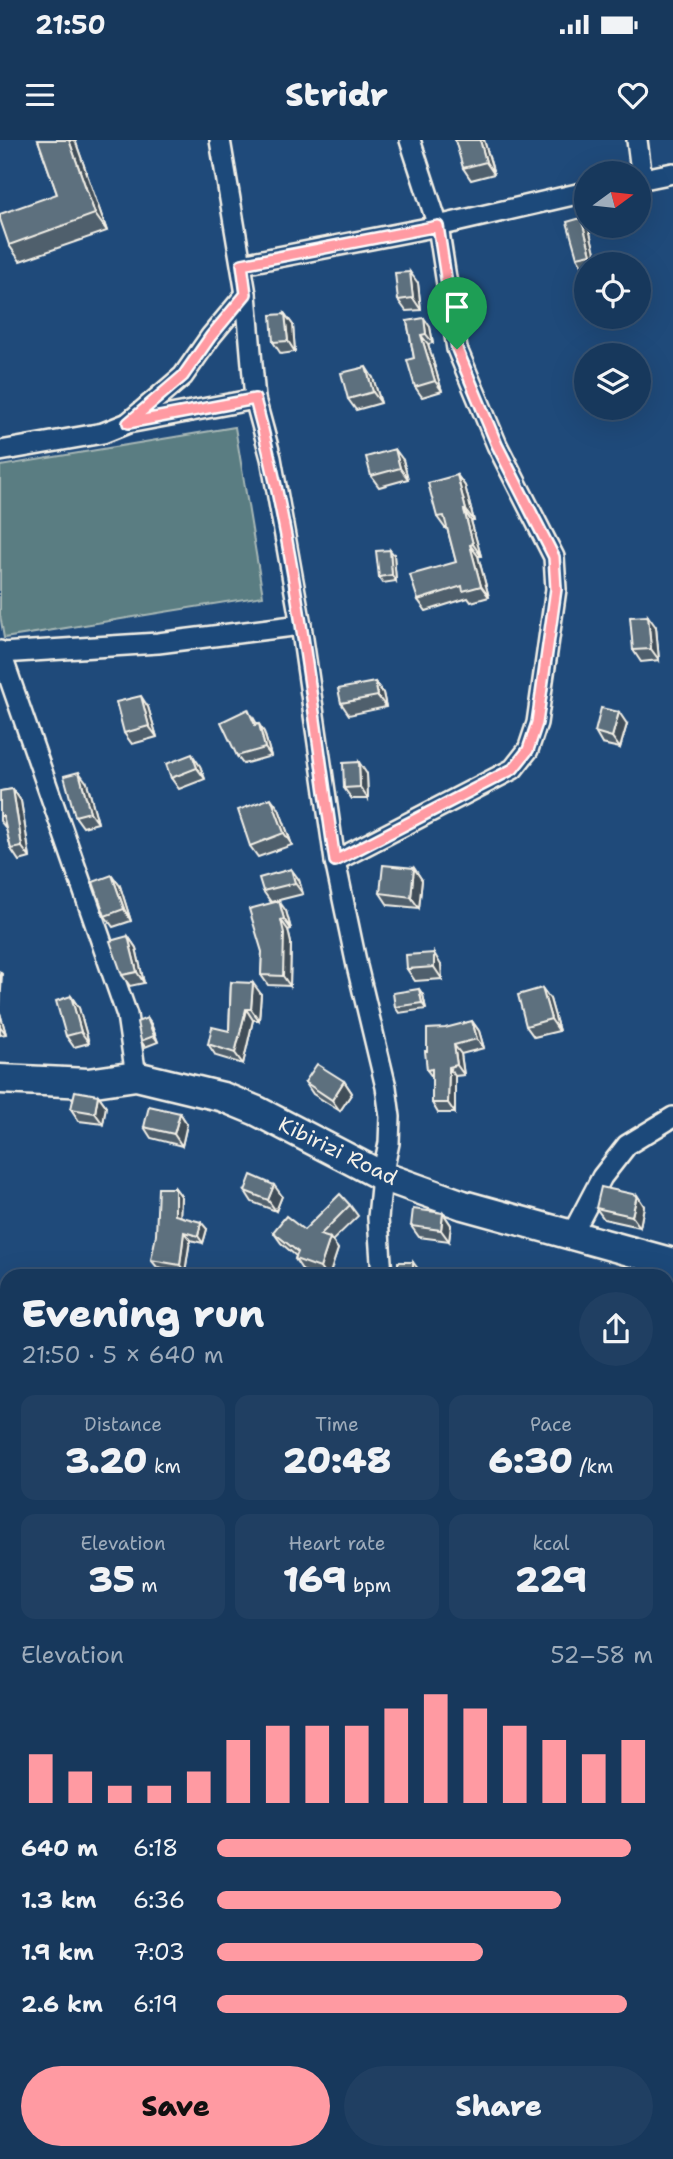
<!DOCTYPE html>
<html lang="en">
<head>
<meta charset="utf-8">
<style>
	:root { --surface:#17385c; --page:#203f62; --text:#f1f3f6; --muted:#9eacbb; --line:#365272; --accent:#ff9aa2 }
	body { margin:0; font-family:"Shantell Sans",sans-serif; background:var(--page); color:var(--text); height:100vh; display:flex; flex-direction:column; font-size:26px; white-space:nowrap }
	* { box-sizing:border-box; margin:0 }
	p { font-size:23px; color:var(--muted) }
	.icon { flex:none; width:38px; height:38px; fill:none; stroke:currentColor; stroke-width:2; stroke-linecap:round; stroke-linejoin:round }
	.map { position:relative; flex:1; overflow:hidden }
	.details { position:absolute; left:0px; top:1129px; width:674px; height:891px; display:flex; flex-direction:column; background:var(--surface); border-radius:21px 21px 0 0; box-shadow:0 7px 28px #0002,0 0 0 2px var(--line) }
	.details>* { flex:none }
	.needle { width:46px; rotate:75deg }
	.fabs { position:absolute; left:574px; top:21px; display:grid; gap:14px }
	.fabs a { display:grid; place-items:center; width:77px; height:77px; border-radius:50%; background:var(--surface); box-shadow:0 7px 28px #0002,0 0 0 2px var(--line); font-size:35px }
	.pin { position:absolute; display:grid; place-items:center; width:60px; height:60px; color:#fff; margin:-72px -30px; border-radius:50% 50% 50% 0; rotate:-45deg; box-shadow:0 0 7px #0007 }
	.pin .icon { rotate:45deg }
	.round { display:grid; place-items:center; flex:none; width:74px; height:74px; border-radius:37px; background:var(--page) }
	.headline { display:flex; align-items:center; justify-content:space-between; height:119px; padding:0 21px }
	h1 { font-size:38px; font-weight:800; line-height:52px }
	.stats { display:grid; grid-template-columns:repeat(3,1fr); gap:10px; height:119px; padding:7px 21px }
	.stats div { display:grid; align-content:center; border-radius:14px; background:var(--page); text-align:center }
	.stats b { font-size:35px; font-weight:800 }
	.stats small { font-size:19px; font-weight:400 }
	.stats p { font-size:19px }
	.chart { height:196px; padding:14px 21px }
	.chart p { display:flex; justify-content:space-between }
	.chart svg { width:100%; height:126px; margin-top:7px; stroke:var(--accent); stroke-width:6 }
	.primary-button { display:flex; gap:14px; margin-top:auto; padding:14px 21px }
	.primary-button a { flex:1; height:80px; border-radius:42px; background:var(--accent); color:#111; font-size:28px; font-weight:800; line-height:80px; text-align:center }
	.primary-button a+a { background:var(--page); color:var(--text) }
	ul { padding:0 21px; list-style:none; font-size:23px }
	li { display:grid; grid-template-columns:112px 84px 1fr; align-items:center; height:52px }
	li i { height:18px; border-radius:9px; background:var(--accent) }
	.status { display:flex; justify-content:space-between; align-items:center; height:49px; padding:0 35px; background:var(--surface); direction:ltr }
	.status svg { height:19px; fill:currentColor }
	header { display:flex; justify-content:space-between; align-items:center; height:91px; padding:0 21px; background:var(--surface); font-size:32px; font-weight:800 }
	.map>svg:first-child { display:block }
	.green { fill:#5a7d82; stroke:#a7b7b5; stroke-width:2 }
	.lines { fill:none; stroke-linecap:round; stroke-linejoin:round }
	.street-casing { stroke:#f4f1e8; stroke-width:24 }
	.secondary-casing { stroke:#f4f1e8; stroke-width:33 }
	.street { stroke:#1f4a7a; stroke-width:19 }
	.secondary { stroke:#1f4a7a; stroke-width:28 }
	.wall { fill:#505f6c; stroke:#f4f1e8; stroke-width:2 }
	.shaded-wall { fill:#414e58; stroke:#f4f1e8; stroke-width:2 }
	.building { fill:#5d6f7e; stroke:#f4f1e8; stroke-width:2 }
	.route-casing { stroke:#fff; stroke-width:14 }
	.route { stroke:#ff9aa2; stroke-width:9 }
	.labels { text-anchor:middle; stroke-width:5; stroke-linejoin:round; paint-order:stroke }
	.street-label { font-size:21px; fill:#f4f1e8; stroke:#1f4a7a }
</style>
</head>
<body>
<div class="status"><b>21:50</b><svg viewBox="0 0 49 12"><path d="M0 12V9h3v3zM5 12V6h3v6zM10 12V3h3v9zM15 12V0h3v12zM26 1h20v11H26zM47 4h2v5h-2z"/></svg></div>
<header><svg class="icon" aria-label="menu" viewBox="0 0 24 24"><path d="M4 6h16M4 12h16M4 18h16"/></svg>Stridr<svg class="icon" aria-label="heart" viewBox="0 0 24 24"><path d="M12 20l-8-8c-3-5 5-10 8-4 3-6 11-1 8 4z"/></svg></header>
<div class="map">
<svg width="673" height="2019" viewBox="0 0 673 2019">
	<rect width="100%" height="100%" fill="#1f4a7a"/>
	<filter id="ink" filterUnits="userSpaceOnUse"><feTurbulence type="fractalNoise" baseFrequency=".0143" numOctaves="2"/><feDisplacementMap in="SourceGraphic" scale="14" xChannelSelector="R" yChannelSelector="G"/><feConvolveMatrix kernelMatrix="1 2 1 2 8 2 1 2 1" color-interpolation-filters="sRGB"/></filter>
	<g filter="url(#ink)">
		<!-- green -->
		<polygon class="green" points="235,287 263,456 4,498 0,475 0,326"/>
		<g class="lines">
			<!-- street casing -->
			<g class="street-casing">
				<g id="street">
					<polyline points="220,0 246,154 255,259 271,318 301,485 335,721 357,826 386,947 390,977 389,1003 382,1036 378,1078 382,1136"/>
					<polyline points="637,0 642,39"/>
					<polyline points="639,40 673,33"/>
					<polyline points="242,124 438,86 586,52"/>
					<polyline points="129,282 183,236 211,196 246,154"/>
					<polyline points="0,311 103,293 128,283 255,259"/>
					<polyline points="0,511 127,875 136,936"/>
					<polyline points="1,513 158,503 301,485"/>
					<polyline points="335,721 513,629 528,610 537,583 556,449 554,417 497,305 457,209 438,86 410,0"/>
					<polyline points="571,1096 602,1037 627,1005 673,977"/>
					<polyline points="0,1225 7,1225"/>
					<polyline points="667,1396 673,1394"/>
					<polyline points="7,1503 5,1531 7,1601"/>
					<polyline points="667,1636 673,1637"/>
					<polyline points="0,1694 7,1671"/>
					<polyline points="0,1873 7,1881"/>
				</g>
			</g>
			<!-- secondary casing -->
			<g class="secondary-casing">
				<polyline id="secondary" points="0,939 88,943 136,936 223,957 257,971 382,1036 463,1065 673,1123"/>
			</g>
			<!-- street -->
			<use href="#street" class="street"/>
			<!-- secondary -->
			<use href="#secondary" class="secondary"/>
		</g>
		<!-- wall -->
		<g class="wall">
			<polygon points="38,0 75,0 107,91 20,121 9,105 57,54"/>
			<polygon points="484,0 494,34 471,40 463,28"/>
			<polygon points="586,86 589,89 598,124 586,124 586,128 584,129 577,117"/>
			<polygon points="418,143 421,170 406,171 398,160"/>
			<polygon points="285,174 293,185 295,212 281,214 273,202"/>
			<polygon points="407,181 430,187 433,203 428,204 442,251 422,257 415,247 414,218"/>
			<polygon points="373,238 381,263 356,270 348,259"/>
			<polygon points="403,320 408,339 379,347 371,336"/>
			<polygon points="457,335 465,346 474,381 471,381 481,416 478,416 489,457 471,462 468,458 426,471 418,460 456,422 447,388 445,388 437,377"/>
			<polygon points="394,415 396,441 383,443 379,437"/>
			<polygon points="656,487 659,520 641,522 633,510"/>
			<polygon points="375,542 383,553 386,567 349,575 341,563"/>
			<polygon points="148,567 157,597 132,604 124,593"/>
			<polygon points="253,577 257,584 264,592 271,616 243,624 237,616"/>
			<polygon points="627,584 620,608 602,604 595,592"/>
			<polygon points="200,626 205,639 179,649 171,638"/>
			<polygon points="367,634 368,659 352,659 344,648"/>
			<polygon points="87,643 98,683 83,687 75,676"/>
			<polygon points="13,649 21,661 30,718 19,721 11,709 6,688 0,681 0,651"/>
			<polygon points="279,669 292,705 258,717 250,706"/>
			<polygon points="414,728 422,740 419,768 388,765 380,753"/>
			<polygon points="291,729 299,740 303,754 271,762 263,751"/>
			<polygon points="120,746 131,781 113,787 105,776"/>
			<polygon points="286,771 291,789 288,790 291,803 290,846 268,845 261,835 262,812"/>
			<polygon points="128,796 136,808 144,843 130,846 122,835"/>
			<polygon points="441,825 442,839 415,841 407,829"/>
			<polygon points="231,842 261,854 259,880 253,880 243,924 216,916 208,904 229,891"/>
			<polygon points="542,848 550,859 559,891 534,897 526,886"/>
			<polygon points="419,849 423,855 426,869 399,873 395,867"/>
			<polygon points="71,856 79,868 89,903 74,907 66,896"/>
			<polygon points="0,873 6,894 0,895"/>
			<polygon points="147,878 151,884 158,902 145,907 141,901"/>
			<polygon points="472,881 479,891 484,908 461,914 464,935 455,936 455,973 438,973 432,963 432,937 427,930 427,911"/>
			<polygon points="344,941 352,953 340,971 313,954 305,942"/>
			<polygon points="98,955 106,966 103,984 79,981 71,969"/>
			<polygon points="180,973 187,984 182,1006 151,998 144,987"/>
			<polygon points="175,1048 181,1056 180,1076 207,1089 203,1103 190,1100 185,1132 157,1127 151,1120"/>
			<polygon points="245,1051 282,1056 276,1071 252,1062"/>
			<polygon points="637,1055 644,1066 640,1087 604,1079 596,1068"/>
			<polygon points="350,1065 358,1076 332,1101 338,1109 329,1136 319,1136 303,1131 295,1119 296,1116 281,1103 273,1092 304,1090"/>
			<polygon points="443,1073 451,1085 449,1101 419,1097 411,1086"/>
			<polygon points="667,1213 673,1215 673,1264 667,1262"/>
			<polygon points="667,1273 669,1276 673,1294 673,1334 667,1334"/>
			<polygon points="0,1334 7,1334 7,1440 0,1439"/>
			<polygon points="673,1434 673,1462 667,1462 667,1436"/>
			<polygon points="0,1903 7,1903 7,1929 0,1930"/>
			<polygon points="190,2012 216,2012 215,2019 195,2019"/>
		</g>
		<!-- shaded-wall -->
		<g class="shaded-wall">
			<polygon points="69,0 75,0 107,91 95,74"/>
			<polygon points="480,0 484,0 494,34 486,22"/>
			<polygon points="581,78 589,89 598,124 591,114"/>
			<polygon points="410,132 418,143 421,170 413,158"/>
			<polygon points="285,174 293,185 295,212 288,201"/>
			<polygon points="424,178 430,187 433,203 426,194"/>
			<polygon points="421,195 428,204 442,251 435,241"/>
			<polygon points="366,227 373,238 381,263 373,252"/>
			<polygon points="395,309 403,320 408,339 400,328"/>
			<polygon points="457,335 465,346 474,381 466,370"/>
			<polygon points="464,370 471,381 481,416 473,404"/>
			<polygon points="470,405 478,416 489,457 481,446"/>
			<polygon points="390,410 394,415 396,441 392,435"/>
			<polygon points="648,476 656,487 659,520 651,509"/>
			<polygon points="375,542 383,553 386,567 378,556"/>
			<polygon points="141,556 148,567 157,597 149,586"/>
			<polygon points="619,572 627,584 620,608 612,597"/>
			<polygon points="259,584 264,592 271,616 265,608"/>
			<polygon points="192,614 200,626 205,639 197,628"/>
			<polygon points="359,622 367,634 368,659 360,647"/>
			<polygon points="79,632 87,643 98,683 90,672"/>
			<polygon points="13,649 21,661 30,718 22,707"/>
			<polygon points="271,658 279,669 292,705 284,693"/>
			<polygon points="414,728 422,740 419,768 411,757"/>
			<polygon points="291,729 299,740 303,754 295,743"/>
			<polygon points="112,735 120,746 131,781 124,769"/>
			<polygon points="279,761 286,771 291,789 284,779"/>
			<polygon points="281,780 288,790 291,803 290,846 283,836"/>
			<polygon points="128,796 136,808 144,843 137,832"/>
			<polygon points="434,813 441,825 442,839 434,827"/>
			<polygon points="0,832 2,834 0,866"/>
			<polygon points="253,843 261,854 259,880 251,869"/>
			<polygon points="542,848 550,859 559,891 551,879"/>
			<polygon points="419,849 423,855 426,869 422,863"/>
			<polygon points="71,856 79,868 89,903 81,892"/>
			<polygon points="246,869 253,880 243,924 235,913"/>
			<polygon points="0,873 6,894 0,886"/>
			<polygon points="147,878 151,884 158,902 154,896"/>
			<polygon points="472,881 479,891 484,908 477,899"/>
			<polygon points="454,905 461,914 464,935 457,925"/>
			<polygon points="449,927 455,936 455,973 448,963"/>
			<polygon points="344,941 352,953 340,971 332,960"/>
			<polygon points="98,955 106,966 103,984 95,973"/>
			<polygon points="180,973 187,984 182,1006 174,994"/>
			<polygon points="274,1045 282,1056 276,1071 268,1060"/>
			<polygon points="175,1048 181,1056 180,1082 175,1075"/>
			<polygon points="637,1055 644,1066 640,1087 632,1076"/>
			<polygon points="443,1073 451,1085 449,1101 441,1090"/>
			<polygon points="201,1082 207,1089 203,1103 198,1096"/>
			<polygon points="184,1092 190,1100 185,1132 180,1125"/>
			<polygon points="330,1098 338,1109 329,1136 326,1136 320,1128"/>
			<polygon points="413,1122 421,1133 421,1136 413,1136"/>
			<polygon points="673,1233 673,1262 667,1253"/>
			<polygon points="667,1273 669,1276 673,1294 673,1306 670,1302 667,1288"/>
			<polygon points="7,1395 7,1432 5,1429"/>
			<polygon points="667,1546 669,1572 667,1568"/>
			<polygon points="206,2012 216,2012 215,2019 208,2019 205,2016"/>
		</g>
		<!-- building -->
		<g class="building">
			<polygon points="38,0 69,0 95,74 9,105 0,79 0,74 57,54"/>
			<polygon points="455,0 480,0 486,22 463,28"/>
			<polygon points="581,78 591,114 577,117 567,82"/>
			<polygon points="410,132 413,158 398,160 395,133"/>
			<polygon points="285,174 288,201 273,202 271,175"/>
			<polygon points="424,178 426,194 421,195 435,241 415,247 407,220 414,218 407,181"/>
			<polygon points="366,227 373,252 348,259 341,233"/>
			<polygon points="395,309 400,328 371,336 366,317"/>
			<polygon points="457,335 466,370 464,370 473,404 470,405 481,446 463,451 462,446 418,460 410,435 456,422 444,376 437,377 428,343"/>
			<polygon points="390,410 392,435 379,437 376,411"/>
			<polygon points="648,476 651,509 633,510 630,477"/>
			<polygon points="375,542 378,556 341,563 338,549"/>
			<polygon points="141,556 149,586 124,593 116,562"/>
			<polygon points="601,568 619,572 612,597 595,592"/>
			<polygon points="248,569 255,585 259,584 265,608 237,616 221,582"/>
			<polygon points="192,614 197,628 171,638 166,624"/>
			<polygon points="359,622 360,647 344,648 343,623"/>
			<polygon points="79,632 90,672 75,676 64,636"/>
			<polygon points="13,649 22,707 11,709 3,676 0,676 0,651"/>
			<polygon points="271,658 284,693 250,706 238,670"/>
			<polygon points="383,725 414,728 411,757 380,753"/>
			<polygon points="291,729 295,743 263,751 259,738"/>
			<polygon points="112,735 124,769 105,776 93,742"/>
			<polygon points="279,761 284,779 281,780 284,793 283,836 261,835 262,812 249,769"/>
			<polygon points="128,796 137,832 122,835 110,801"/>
			<polygon points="434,813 434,827 407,829 406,815"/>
			<polygon points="231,842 253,843 251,869 246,869 235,913 208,904 212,887 229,891"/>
			<polygon points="542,848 551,879 526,886 518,855"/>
			<polygon points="419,849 422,863 395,867 393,853"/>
			<polygon points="71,856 81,892 66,896 56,861"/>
			<polygon points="147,878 154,896 141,901 137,882"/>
			<polygon points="472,881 477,899 454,905 457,925 449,927 448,963 432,963 432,929 427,930 425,911 427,911 427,889 445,888"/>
			<polygon points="317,924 344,941 332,960 305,942"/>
			<polygon points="75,951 98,955 95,973 71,969"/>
			<polygon points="149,966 180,973 174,994 144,987"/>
			<polygon points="251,1035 274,1045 268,1060 245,1051"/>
			<polygon points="601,1047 637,1055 632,1076 596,1068"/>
			<polygon points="158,1048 175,1048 175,1075 201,1082 198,1096 184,1092 180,1125 151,1120 156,1095"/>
			<polygon points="340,1054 350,1065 320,1095 330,1098 320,1128 295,1119 298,1112 273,1092 286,1076 304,1090"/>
			<polygon points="413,1069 443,1073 441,1090 411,1086"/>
			<rect x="398" y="1122" width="15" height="14"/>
			<polygon points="667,1213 673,1215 673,1233 667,1253"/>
			<polygon points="667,1288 670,1302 673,1301 673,1323 667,1323"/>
			<polygon points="0,1334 7,1334 7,1395 5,1429 0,1429"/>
			<polygon points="673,1434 673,1451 667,1452 667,1436"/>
			<polygon points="0,1903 7,1903 7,1917 0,1918"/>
			<polygon points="190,2012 206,2012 205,2016"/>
		</g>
	</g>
	<g class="lines" filter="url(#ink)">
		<!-- route casing -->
		<g class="route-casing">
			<path id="route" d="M438 86 457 209 497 305 554 417 556 449 537 583 528 610 513 629 335 721C312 567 296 409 255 259L128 283 183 236 211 196 246 154 242 124Z"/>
		</g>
		<!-- route -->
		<use href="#route" class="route"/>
	</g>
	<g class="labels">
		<!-- street labels -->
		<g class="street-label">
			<text transform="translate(338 1011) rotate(26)" y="7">Kibirizi Road</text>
		</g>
	</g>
</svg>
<div class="fabs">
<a><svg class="needle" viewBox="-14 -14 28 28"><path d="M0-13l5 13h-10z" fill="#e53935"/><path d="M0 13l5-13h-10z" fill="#9eacbb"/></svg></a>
<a><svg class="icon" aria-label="locate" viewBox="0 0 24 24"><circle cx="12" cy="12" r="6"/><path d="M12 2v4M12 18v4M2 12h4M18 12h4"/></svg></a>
<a><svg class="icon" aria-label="layers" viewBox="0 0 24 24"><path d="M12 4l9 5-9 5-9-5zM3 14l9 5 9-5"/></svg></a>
</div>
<div class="pin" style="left:457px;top:209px;background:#1e9e55"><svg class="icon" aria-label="arrive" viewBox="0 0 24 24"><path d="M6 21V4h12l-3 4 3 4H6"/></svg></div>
<section class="details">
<div class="headline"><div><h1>Evening run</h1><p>21:50 · 5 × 640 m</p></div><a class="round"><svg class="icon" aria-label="share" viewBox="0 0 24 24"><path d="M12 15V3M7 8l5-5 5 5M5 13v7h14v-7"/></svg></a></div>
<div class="stats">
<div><p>Distance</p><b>3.20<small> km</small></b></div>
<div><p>Time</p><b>20:48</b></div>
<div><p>Pace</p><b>6:30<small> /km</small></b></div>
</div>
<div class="stats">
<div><p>Elevation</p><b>35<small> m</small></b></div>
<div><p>Heart rate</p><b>169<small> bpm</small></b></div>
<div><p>kcal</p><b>229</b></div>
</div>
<div class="chart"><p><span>Elevation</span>52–58 m</p>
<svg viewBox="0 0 160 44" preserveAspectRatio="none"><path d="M5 44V27M15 44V33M25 44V38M35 44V38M45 44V33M55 44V22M65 44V17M75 44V17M85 44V17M95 44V11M105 44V6M115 44V11M125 44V17M135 44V22M145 44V27M155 44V22"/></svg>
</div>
<ul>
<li><b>640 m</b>6:18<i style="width:95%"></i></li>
<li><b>1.3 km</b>6:36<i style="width:79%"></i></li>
<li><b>1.9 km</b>7:03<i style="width:61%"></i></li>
<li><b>2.6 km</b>6:19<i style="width:94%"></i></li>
</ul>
<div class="primary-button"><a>Save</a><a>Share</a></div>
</section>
</div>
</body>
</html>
